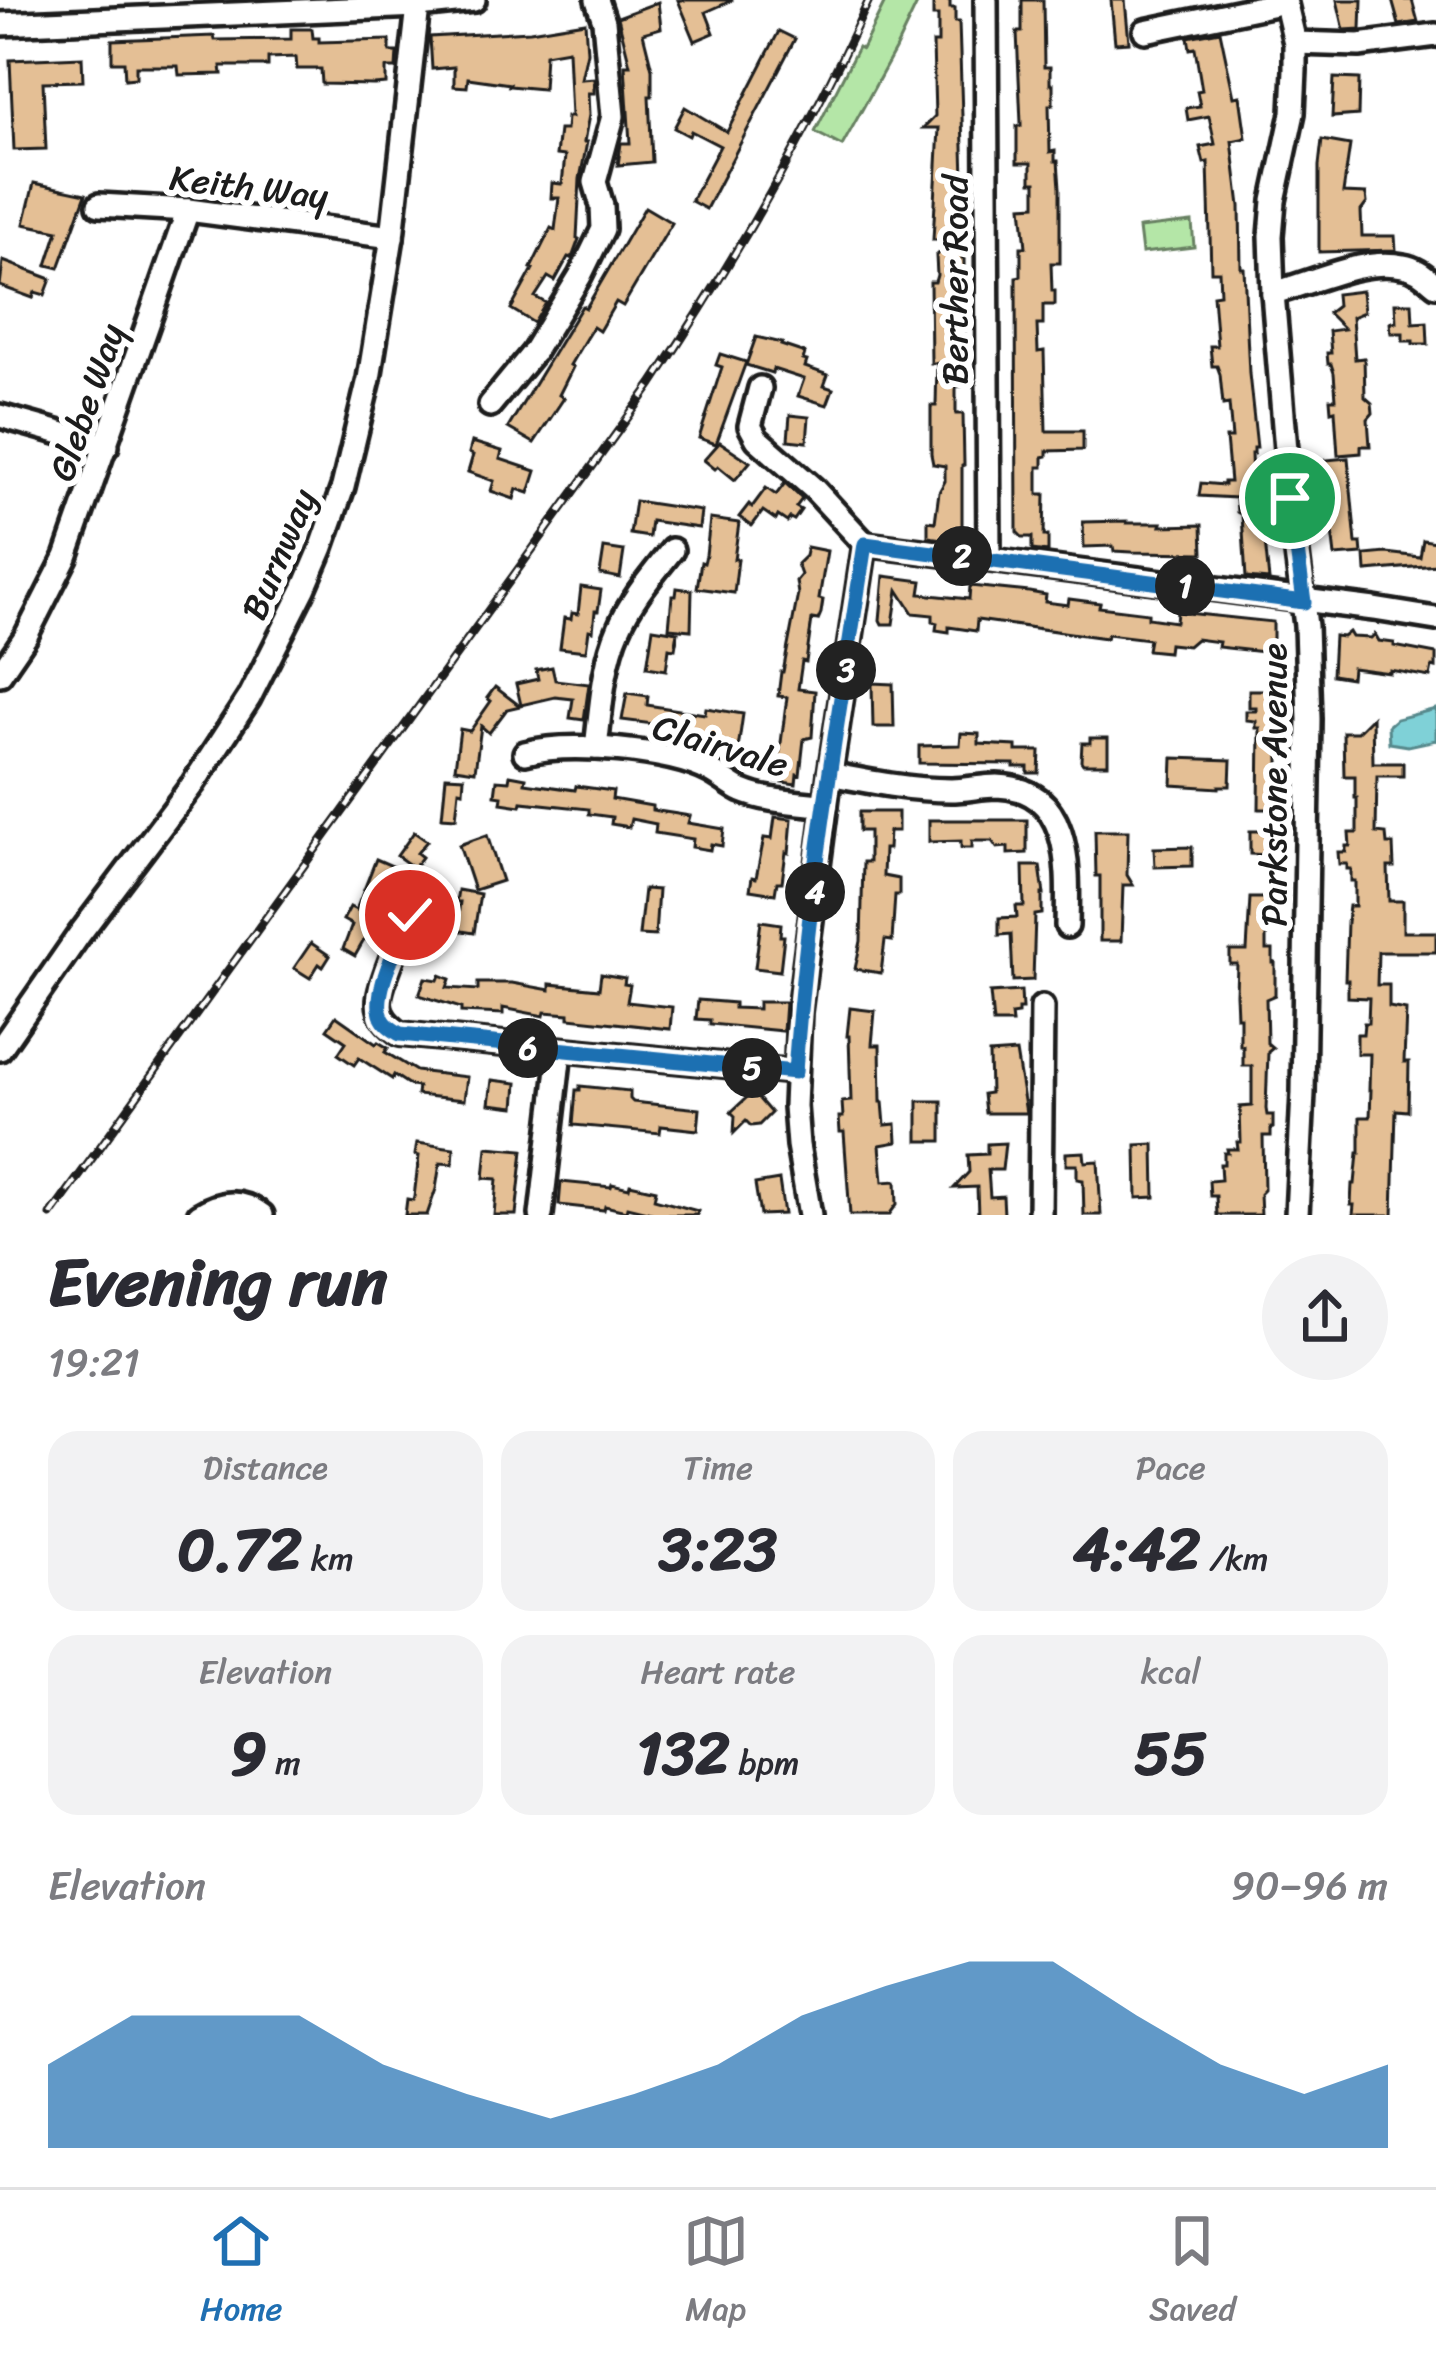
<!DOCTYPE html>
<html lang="en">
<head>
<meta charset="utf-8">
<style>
	:root { --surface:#fff; --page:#f2f2f3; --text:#2b2b33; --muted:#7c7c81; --line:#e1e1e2; --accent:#1f6fb2 }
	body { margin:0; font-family:Sriracha,sans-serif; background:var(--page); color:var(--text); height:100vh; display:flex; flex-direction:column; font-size:45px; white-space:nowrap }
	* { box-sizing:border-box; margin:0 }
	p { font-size:39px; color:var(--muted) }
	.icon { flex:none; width:66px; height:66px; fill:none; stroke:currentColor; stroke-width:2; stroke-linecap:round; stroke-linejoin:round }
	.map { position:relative; height:1215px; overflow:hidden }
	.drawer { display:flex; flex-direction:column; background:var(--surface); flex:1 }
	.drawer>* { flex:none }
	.pin { position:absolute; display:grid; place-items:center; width:102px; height:102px; color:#fff; margin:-51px; border:6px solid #fff; border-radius:50%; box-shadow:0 3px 12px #0007 }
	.km { position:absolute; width:60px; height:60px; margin:-30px; border-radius:50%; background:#222; color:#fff; font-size:33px; line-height:60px; text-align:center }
	.round { display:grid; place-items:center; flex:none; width:126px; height:126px; border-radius:63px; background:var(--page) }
	.head { display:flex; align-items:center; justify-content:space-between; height:204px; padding:0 48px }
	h1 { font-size:66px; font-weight:700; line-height:90px }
	.metrics { display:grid; grid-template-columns:repeat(3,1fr); gap:18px; height:204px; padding:12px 48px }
	.metrics div { display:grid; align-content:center; border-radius:30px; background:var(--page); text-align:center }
	.metrics b { font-size:60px; font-weight:700 }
	.metrics small { font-size:33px; font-weight:400 }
	.metrics p { font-size:33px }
	.chart { height:336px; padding:24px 48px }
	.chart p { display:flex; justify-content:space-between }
	.chart svg { width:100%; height:216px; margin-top:12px; fill:var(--accent); opacity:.7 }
	.tab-bar { display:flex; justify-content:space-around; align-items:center; height:168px; border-top:3px solid var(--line); background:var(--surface); font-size:33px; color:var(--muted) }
	.tab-bar a { display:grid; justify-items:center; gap:6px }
	.tab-bar .selected { color:var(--accent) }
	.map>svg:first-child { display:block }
	.green { fill:#b4e6a7; stroke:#688162; stroke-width:3 }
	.water { fill:#7fd1d7; stroke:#57898c; stroke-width:3 }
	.building { fill:#e4bf95; stroke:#1c1c1c; stroke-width:3 }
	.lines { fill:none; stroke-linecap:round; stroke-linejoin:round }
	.minor-casing { stroke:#1c1c1c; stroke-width:30 }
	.minor { stroke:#fff; stroke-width:21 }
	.rail-casing { stroke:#1c1c1c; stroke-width:9 }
	.rail { stroke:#fff; stroke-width:4.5; stroke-dasharray:14; stroke-linecap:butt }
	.route-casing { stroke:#fff; stroke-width:24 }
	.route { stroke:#1f6fb2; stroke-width:15 }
	.labels { text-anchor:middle; stroke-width:12; stroke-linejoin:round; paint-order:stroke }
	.street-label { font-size:36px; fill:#1c1c1c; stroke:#fff }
</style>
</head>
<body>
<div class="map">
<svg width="1436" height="1215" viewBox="0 0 1436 1215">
	<rect width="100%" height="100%" fill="#fff"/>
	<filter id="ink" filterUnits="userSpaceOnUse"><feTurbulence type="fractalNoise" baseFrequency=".00833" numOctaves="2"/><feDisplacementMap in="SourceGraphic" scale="24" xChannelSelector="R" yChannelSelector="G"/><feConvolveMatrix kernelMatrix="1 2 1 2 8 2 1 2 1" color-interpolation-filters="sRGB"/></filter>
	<g filter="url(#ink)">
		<!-- green -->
		<g class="green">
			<polygon points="886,0 919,0 895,50 842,146 815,132 858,47 862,49"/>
			<polygon points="1192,222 1194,247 1142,253 1139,228"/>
		</g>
		<!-- water -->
		<polygon class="water" points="1436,709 1436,740 1408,746 1389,743 1388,726 1396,719"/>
		<!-- building -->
		<g class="building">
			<polygon points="678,0 733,0 706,12 714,33 695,41"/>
			<polygon points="933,0 950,0 950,8 955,8 955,22 959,22 964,179 962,258 964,258 965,347 962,386 956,387 956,414 963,414 964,465 962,466 962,527 958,527 957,541 928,537 928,521 935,522 939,492 945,481 945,466 933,464 931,454 931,406 936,406 937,363 931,363 930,282 935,282 937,275 936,256 954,240 933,240 939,128 923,128 935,116 933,43 938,43 938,16 933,16"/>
			<polygon points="1022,0 1043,0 1044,67 1050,67 1050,84 1053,84 1053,105 1049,105 1050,152 1055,151 1055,161 1058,161 1060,188 1060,263 1051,263 1052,291 1055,291 1055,305 1043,305 1043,325 1037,325 1038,352 1044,351 1046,431 1083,431 1083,450 1047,451 1047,456 1043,457 1043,467 1038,467 1038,494 1045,494 1044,536 1048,536 1048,552 1032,550 1032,537 1022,537 1017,532 1016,277 1021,276 1021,247 1026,247 1022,206 1036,205 1036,182 1031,182 1031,163 1017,163 1017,126 1021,126 1021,123 1017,32 1022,32"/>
			<polygon points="1111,0 1125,0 1129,42 1115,43"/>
			<polygon points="1337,0 1362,0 1361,29 1344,30"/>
			<polygon points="1392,0 1412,0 1418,22 1399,25"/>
			<polygon points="658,2 661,28 643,33 652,69 652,96 649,96 652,162 618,165 621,143 630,143 625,65 630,65 618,17"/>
			<polygon points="585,22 587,52 581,79 594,78 594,93 588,93 589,115 584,142 587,142 580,179 577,238 579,239 572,258 568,257 555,281 548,277 535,297 546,303 534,323 511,309 533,269 531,268 551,228 555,230 559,198 551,198 552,183 562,184 565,156 556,155 559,130 566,130 567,117 571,117 568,50 545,54 543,89 509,86 510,84 468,78 467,87 454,86 454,67 432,69 430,37 530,31"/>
			<polygon points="291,29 312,29 313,38 319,38 319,42 390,40 390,52 397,52 396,68 386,68 386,84 374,85 322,84 321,69 297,69 296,57 268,58 268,66 221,66 222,74 179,75 178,66 136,66 136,78 125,79 124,62 112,62 112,40 214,36 215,40 291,39"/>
			<polygon points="779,31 795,39 706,209 691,201 720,146 691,131 689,136 674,128 685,107 727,132"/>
			<polygon points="1220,31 1234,97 1240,96 1246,138 1232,141 1240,206 1241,268 1244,268 1249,374 1257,448 1254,448 1254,454 1251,454 1252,478 1255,478 1256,503 1261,502 1269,580 1246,578 1242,515 1237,512 1236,498 1199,496 1201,483 1224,485 1224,482 1230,482 1226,438 1232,438 1229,404 1223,405 1220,374 1217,366 1212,366 1210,346 1217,346 1213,295 1220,294 1219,271 1211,271 1208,162 1204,163 1200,147 1215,144 1209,116 1188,120 1186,108 1200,106 1197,91 1202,90 1195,48 1190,49 1188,37"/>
			<polygon points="82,57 83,81 43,82 46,149 14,150 10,60"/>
			<polygon points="1334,78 1359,79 1358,115 1332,117"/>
			<polygon points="1322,140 1350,145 1343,193 1366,194 1367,203 1361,211 1362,236 1395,236 1396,250 1319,252 1319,166"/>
			<polygon points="34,183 86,194 59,268 47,265 58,231 24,224"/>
			<polygon points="645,207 672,223 623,306 616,302 599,331 593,327 586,338 570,365 573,367 559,395 564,398 534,443 508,428 582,306 586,308"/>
			<polygon points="3,261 51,279 45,295 35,292 33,298 0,286"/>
			<polygon points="1362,291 1364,312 1352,317 1355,359 1364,358 1365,397 1372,403 1373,413 1368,419 1370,446 1361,446 1361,453 1338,455 1335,410 1331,411 1330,399 1336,399 1334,373 1331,364 1328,364 1327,353 1331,353 1329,331 1344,329 1328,313 1337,306 1336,294"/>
			<polygon points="1395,303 1412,303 1413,323 1427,322 1428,344 1413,344 1413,341 1403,341 1403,333 1391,333 1390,322 1396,322"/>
			<polygon points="756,337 782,343 781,345 805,353 803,360 807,361 805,367 828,375 824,386 833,389 827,405 798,396 804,379 773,369 772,373 746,365"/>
			<polygon points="720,354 746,362 716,444 699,438 722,367 716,365"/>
			<polygon points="790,415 809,417 807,442 788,440"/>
			<polygon points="472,442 502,451 500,459 536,471 529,493 517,489 514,499 491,491 494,481 468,472 473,455 469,453"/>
			<polygon points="720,442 750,462 735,480 718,466 715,469 704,460"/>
			<polygon points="1348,458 1356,543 1361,543 1362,554 1335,556 1331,523 1333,519 1331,490 1329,483 1325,483 1324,471 1327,471 1326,460"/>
			<polygon points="785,483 802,499 796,507 801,510 794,520 790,518 787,522 778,516 776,520 763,511 752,526 739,517 749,504 752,507 766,488 776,495"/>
			<polygon points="635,501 701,511 699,528 651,521 649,537 630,534"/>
			<polygon points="710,519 739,523 734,559 738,559 734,593 697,588 701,562 704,563 706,555"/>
			<polygon points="1127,521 1127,523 1162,523 1161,526 1202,525 1203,553 1132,552 1114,551 1113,546 1084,547 1083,522"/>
			<polygon points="1423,540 1436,542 1436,565 1366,571 1365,555 1386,553 1420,557"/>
			<polygon points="807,547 827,551 819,599 823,600 821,613 818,620 812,619 806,662 802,661 798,689 815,691 812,737 804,739 800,775 797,774 796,784 776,781 787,697 778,696 781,672 783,672 798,594 796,581 801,575 797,564 805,556"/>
			<polygon points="604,548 624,551 620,578 600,574"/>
			<polygon points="884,576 922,581 920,594 969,599 970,586 1029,592 1046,595 1045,602 1068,605 1069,599 1100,603 1099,607 1148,613 1148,618 1176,622 1177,612 1273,622 1273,653 1218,647 1219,642 1196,639 1188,646 1169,644 1168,652 1147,650 1149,639 1108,634 1106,638 977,620 976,631 949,627 949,632 936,630 937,623 933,622 933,615 913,613 898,590 893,624 882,624 880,620"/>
			<polygon points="581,587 601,590 598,611 595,611 593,631 589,630 586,651 560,648 564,618 571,619 572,613 578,614"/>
			<polygon points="677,588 692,590 691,630 669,628 672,596 676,596"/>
			<polygon points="653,628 678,632 675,649 669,648 666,670 647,667"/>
			<polygon points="1349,632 1352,637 1371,638 1375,634 1379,641 1394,643 1394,646 1436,654 1436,668 1432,667 1430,677 1390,670 1390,673 1352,668 1351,678 1332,675 1334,636 1343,637"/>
			<polygon points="552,667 555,680 589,684 584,720 570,718 573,699 555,697 521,705 516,684 538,679 536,670"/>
			<polygon points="872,683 893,684 894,727 873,727"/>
			<polygon points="495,687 520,706 507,709 489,733 481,726 475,771 455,768 460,729 470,731 491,701 487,698"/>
			<polygon points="1249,690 1275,690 1275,704 1279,704 1281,710 1278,728 1280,794 1277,794 1277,809 1259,809 1260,728 1256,728 1256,721 1246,720 1246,711 1256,711 1256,707 1249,707"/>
			<polygon points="627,693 648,696 647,705 705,714 706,708 743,714 738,749 709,745 709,741 701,740 702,737 677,733 678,731 661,728 661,725 622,720"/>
			<polygon points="1372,717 1373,763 1403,763 1403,776 1377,776 1376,833 1386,834 1387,844 1393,844 1394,867 1388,867 1389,901 1403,901 1403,932 1436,932 1436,952 1378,952 1377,985 1389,985 1389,1007 1406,1010 1404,1062 1409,1062 1408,1111 1396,1110 1393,1215 1353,1215 1354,1205 1351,1205 1352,1184 1355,1184 1358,1153 1360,1153 1360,1117 1370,1117 1371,1090 1369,1090 1370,1054 1357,1054 1357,1034 1363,1034 1364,1023 1368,1023 1369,998 1348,997 1348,980 1345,980 1347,922 1349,906 1355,906 1355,881 1351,881 1351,869 1347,869 1347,864 1339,864 1338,852 1346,852 1346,846 1350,846 1349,833 1357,833 1357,798 1355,798 1355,776 1344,776 1343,732 1357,732"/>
			<polygon points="961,733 979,734 979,744 1016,746 1016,751 1040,751 1039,773 1028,773 1028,767 1014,767 1014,764 919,763 919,746 960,745"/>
			<polygon points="1090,738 1108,738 1108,764 1083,764 1081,761 1082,743 1090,743"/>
			<polygon points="1173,758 1231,760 1230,786 1219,786 1219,788 1172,785"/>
			<polygon points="510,775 526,778 525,783 575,790 576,786 613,791 612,799 652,806 652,810 690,816 688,823 724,829 722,846 711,844 710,850 692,847 693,839 655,833 656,824 631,819 629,827 611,824 612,817 589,814 589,809 522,802 521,806 501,803 502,796 495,795 497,780 509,781"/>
			<polygon points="446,776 464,777 463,791 459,790 456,818 442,817"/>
			<polygon points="859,812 898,812 898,831 889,831 888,849 884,849 883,876 899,879 899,895 895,895 892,941 885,940 881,973 855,969 861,941 863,862 869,862 869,831 859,831"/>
			<polygon points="775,817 792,819 789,853 786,852 782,882 777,882 775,894 750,890 752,877 756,878 764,838 772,839"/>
			<polygon points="929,820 1027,820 1027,853 1008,854 1008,847 997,848 992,841 972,841 972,848 961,848 961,841 929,842"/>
			<polygon points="1095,831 1128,831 1127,875 1133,885 1123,885 1121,941 1100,941 1100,876 1096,876"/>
			<polygon points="1250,831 1273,831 1269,855 1250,854"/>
			<polygon points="414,832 427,841 417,853 422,857 414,868 397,856"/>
			<polygon points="487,835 502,881 474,890 459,845"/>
			<polygon points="1192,847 1192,866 1155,867 1154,848"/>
			<polygon points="376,859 399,869 393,884 388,882 373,920 375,921 355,956 343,949 352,925 343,920 350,907 356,910"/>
			<polygon points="1023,866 1040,866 1044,894 1042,894 1042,914 1035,915 1033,980 1013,981 1011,934 999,935 999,918 1017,917 1016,906 1024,906"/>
			<polygon points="644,889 658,890 655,936 639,935"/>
			<polygon points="458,890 480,894 474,933 456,930 460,902 456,902"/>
			<polygon points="1250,898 1275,898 1275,926 1266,926 1266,950 1273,950 1273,963 1275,963 1275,995 1266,999 1267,1043 1273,1048 1268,1052 1266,1109 1267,1115 1273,1115 1273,1128 1271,1128 1271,1136 1263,1136 1264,1190 1260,1194 1261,1215 1217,1215 1216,1196 1210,1196 1209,1181 1221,1180 1220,1164 1224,1164 1224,1153 1228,1153 1227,1149 1238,1149 1237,1142 1241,1142 1240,1107 1252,1106 1252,1066 1243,1066 1243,1046 1240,1046 1240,1017 1237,1017 1236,994 1237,964 1230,964 1230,951 1247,951"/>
			<polygon points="761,921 781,924 780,936 784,936 780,971 755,968"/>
			<polygon points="311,943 330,956 323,967 319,964 310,978 294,968"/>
			<polygon points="601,974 625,978 624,984 630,985 627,1002 672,1007 670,1029 569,1018 569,1014 545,1012 544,1016 503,1008 503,1014 461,1012 461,1008 419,995 425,978 438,980 440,975 450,979 447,988 478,990 478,983 512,983 550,990 550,984 599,989"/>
			<polygon points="1021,991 1022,1009 1018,1009 1018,1014 1011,1015 1012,1023 993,1023 990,993"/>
			<polygon points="698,1000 734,1003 734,1008 758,1009 758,1002 785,1002 783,1031 710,1024 710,1020 696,1019"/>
			<polygon points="850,1008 875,1011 872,1045 880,1045 881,1102 883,1102 885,1125 896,1124 897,1142 880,1145 883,1182 896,1181 897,1204 889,1215 850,1215 844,1132 840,1132 839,1117 843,1117 842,1102 851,1101 849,1036 847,1036"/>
			<polygon points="336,1016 376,1044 378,1042 388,1048 385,1052 416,1071 467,1077 464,1100 417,1095 418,1087 411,1086 394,1075 392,1079 359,1058 354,1065 338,1054 346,1042 327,1029"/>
			<polygon points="1016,1052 1026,1113 985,1113 983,1094 990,1093 989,1054"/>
			<polygon points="492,1080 517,1083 515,1107 489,1104"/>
			<polygon points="580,1086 630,1091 630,1099 633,1102 700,1109 698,1130 661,1126 660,1133 573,1125 576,1090 580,1090"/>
			<polygon points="753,1092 771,1113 759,1125 751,1126 746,1121 734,1133 735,1116 731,1112"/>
			<rect x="918" y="1101" width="24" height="40"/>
			<polygon points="417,1143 454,1148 453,1164 440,1163 436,1189 427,1215 405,1215 407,1199 413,1200 414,1197 419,1156 415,1155"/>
			<polygon points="1005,1143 1002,1170 988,1170 990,1197 1003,1196 1004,1215 978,1215 977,1187 954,1188 969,1172 968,1155 987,1154 987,1144"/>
			<polygon points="1154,1144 1155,1197 1137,1198 1136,1145"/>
			<polygon points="487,1147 523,1150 516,1215 494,1215 497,1179 484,1178"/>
			<polygon points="1084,1152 1085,1162 1098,1161 1101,1215 1084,1215 1083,1180 1077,1179 1077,1165 1066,1165 1066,1153"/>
			<polygon points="779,1180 784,1214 760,1215 755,1184"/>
			<polygon points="561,1182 611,1187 612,1184 629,1188 630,1184 656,1190 654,1199 698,1211 697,1215 659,1215 627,1207 626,1211 605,1206 604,1210 559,1205"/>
		</g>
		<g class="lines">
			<!-- minor casing -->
			<g class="minor-casing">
				<g id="minor">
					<polyline points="986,0 989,559"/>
					<polyline points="1285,0 1295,43 1295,70 1293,113 1274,201 1271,236 1273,293 1290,498 1306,626 1309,719 1303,1093 1297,1215"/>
					<polyline points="0,24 418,6 474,0"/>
					<polyline points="1145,31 1285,2"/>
					<polyline points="1295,43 1359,45 1436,35"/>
					<polyline points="99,205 188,210 392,237"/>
					<path d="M1273 293C1312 283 1363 257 1403 266 1417 268 1426 277 1436 285"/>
					<polyline points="760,388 750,426 757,439 814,489 865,544"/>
					<polyline points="490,405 533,353 580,276 603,229 602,206 595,182 613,116 604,21 597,0"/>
					<polyline points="0,416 107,446"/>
					<polyline points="865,544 1374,609 1436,619"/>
					<polyline points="0,674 26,636 66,557 188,210"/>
					<path d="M596 748C601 708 603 664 619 628 631 599 653 574 672 550"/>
					<path d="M525 753C570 741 668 750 710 771 722 777 731 786 742 791 768 802 799 802 826 806"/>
					<path d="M830 774C870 782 910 790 951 790 966 790 982 786 997 786 1074 789 1068 871 1067 926"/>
					<path d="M416 899C408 921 379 983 379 1002 379 1017 389 1025 400 1034L795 1072"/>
					<polyline points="0,1049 79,935 193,784 249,698 304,589 322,547 343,487 369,379 392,237 418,6"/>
					<path d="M199 1215C221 1201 241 1199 262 1215"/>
					<polyline points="541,1215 560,1051"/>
					<polyline points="810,1215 798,1145 795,1106 799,1012 830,774 865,544"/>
					<polyline points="1040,1215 1042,1007"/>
				</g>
			</g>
			<!-- minor -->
			<use href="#minor" class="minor"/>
			<!-- rail casing -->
			<g class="rail-casing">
				<path id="rail" d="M51 1215 652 384C734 261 808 134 869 0"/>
			</g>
			<!-- rail -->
			<use href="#rail" class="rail"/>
		</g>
	</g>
	<g class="lines" filter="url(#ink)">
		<!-- route casing -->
		<g class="route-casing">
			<path id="route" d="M410 915C401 939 368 998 384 1021 388 1027 394 1030 400 1034L795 1072C807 896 838 720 865 544L1304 602 1290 498"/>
		</g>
		<!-- route -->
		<use href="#route" class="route"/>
	</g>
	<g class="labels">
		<!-- street labels -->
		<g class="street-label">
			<text transform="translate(249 186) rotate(7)" y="13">Keith Way</text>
			<text transform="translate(954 280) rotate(-90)" y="13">Berther Road</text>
			<text transform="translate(86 402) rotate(-71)" y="13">Glebe Way</text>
			<text transform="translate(278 554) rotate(-67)" y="13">Burnway</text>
			<text transform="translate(721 745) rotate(17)" y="13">Clairvale</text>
			<text transform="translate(1273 785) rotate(-90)" y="13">Parkstone Avenue</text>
		</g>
	</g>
</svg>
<div class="pin" style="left:1290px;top:498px;background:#1e9e55"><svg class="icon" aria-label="arrive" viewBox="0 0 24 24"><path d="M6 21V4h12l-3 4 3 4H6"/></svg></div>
<div class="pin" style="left:410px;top:915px;background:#d93025"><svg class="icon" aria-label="check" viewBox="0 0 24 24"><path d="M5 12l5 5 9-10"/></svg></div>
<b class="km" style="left:1185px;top:586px">1</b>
<b class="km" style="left:962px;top:556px">2</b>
<b class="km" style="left:846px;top:670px">3</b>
<b class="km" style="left:815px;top:892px">4</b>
<b class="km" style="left:752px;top:1068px">5</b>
<b class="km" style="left:528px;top:1048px">6</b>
</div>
<section class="drawer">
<div class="head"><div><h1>Evening run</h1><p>19:21</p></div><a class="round"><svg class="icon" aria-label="share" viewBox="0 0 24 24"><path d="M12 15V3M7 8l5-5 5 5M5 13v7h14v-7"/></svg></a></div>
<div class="metrics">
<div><p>Distance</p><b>0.72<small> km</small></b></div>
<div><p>Time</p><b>3:23</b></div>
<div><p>Pace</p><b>4:42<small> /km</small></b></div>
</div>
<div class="metrics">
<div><p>Elevation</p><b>9<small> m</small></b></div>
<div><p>Heart rate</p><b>132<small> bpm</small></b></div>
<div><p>kcal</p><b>55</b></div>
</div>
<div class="chart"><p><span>Elevation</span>90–96 m</p>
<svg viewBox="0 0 160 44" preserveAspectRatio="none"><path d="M0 44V27L10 17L20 17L30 17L40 27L50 33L60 38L70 33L80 27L90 17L100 11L110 6L120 6L130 17L140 27L150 33L160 27V44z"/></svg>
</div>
</section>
<nav class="tab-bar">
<a class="selected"><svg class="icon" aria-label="home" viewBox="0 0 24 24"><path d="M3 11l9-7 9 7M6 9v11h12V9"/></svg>Home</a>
<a><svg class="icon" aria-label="map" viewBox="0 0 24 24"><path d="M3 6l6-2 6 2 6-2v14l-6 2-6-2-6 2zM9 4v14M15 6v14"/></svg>Map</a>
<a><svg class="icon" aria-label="saved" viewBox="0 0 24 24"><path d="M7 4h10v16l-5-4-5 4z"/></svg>Saved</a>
</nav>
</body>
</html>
